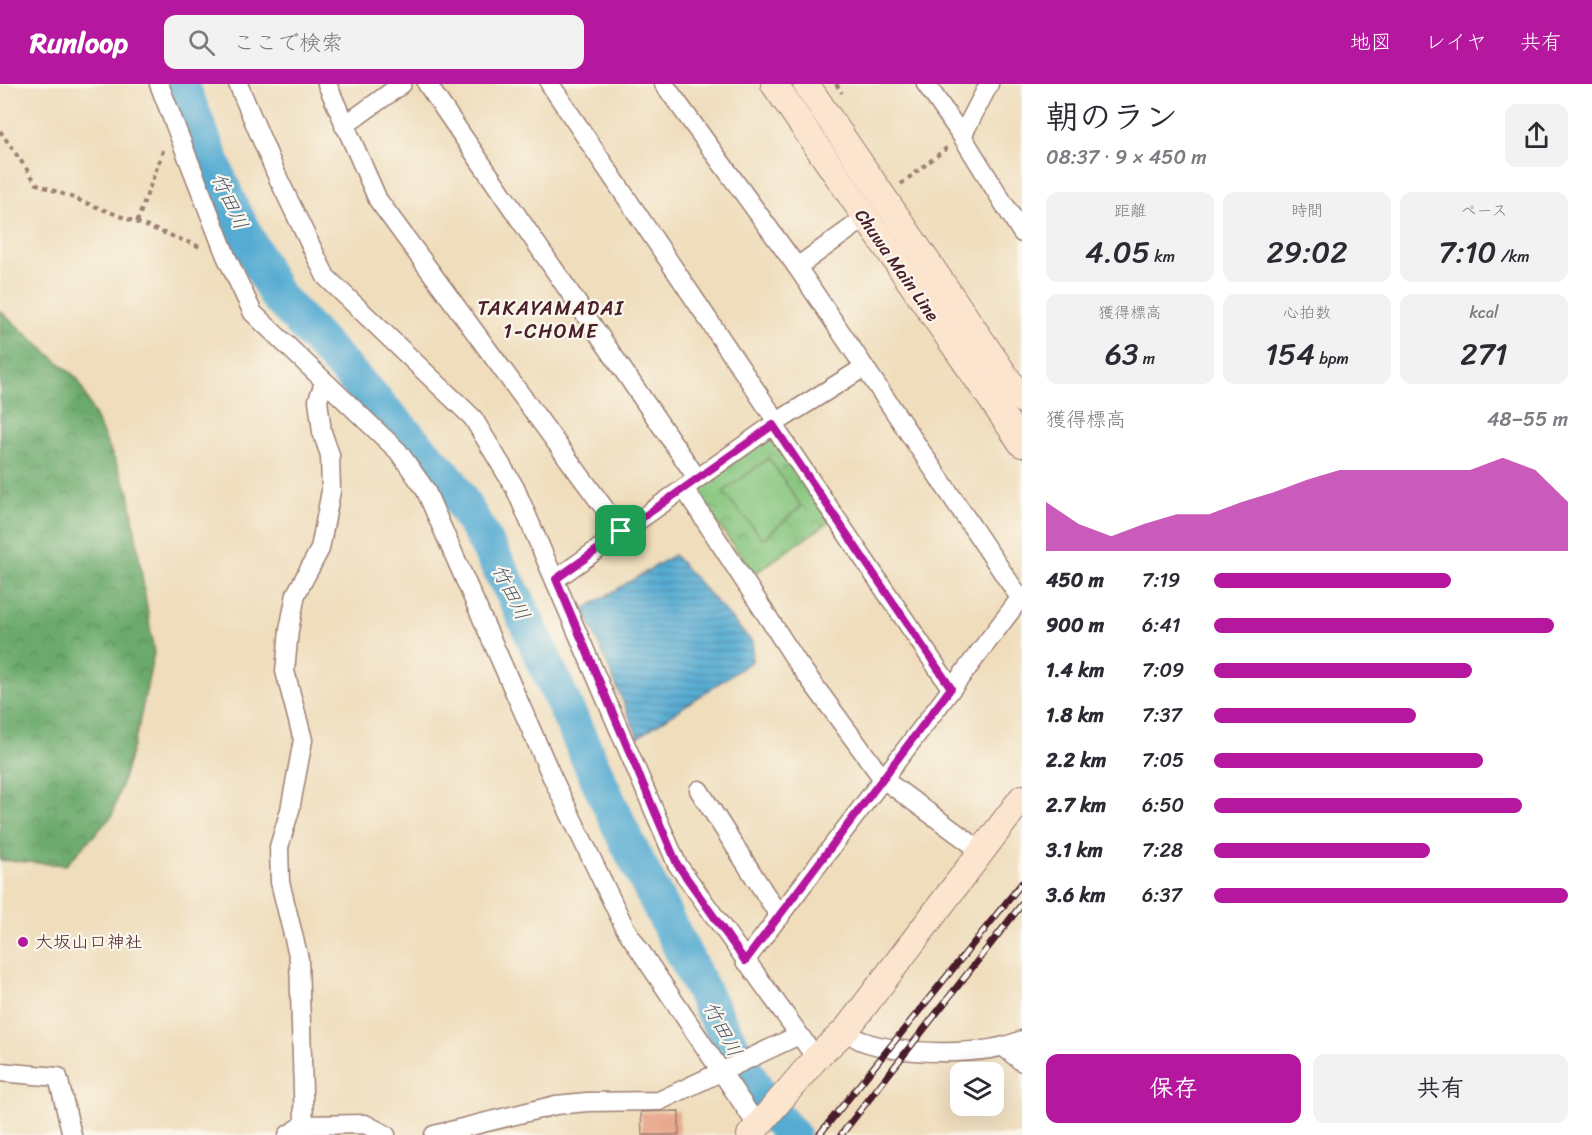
<!DOCTYPE html>
<html lang="ja">
<head>
<meta charset="utf-8">
<style>
	:root { --surface:#fff; --page:#f2f2f3; --text:#2b2b33; --muted:#7c7c81; --accent:#b5179e }
	body { margin:0; font-family:Sriracha,"Klee One",sans-serif; background:var(--page); color:var(--text); height:100vh; display:flex; flex-direction:column; font-size:22px; white-space:nowrap }
	* { box-sizing:border-box; margin:0 }
	p { font-size:20px; color:var(--muted) }
	.icon { flex:none; width:33px; height:33px; fill:none; stroke:currentColor; stroke-width:2; stroke-linecap:round; stroke-linejoin:round }
	.map { position:relative; flex:1; overflow:hidden }
	.details { display:flex; flex-direction:column; background:var(--surface); width:570px }
	.details>* { flex:none }
	.tools { position:absolute; left:950px; top:978px; display:grid; gap:12px }
	.tools a { display:grid; place-items:center; width:54px; height:54px; border-radius:12px; background:var(--surface); box-shadow:0 6px 24px #0002; font-size:30px }
	.pin { position:absolute; display:grid; place-items:center; width:51px; height:51px; color:#fff; margin:-26px; border-radius:12px; box-shadow:0 3px 9px #0006 }
	.round { display:grid; place-items:center; flex:none; width:63px; height:63px; border-radius:12px; background:var(--page) }
	.headline { display:flex; align-items:center; justify-content:space-between; height:102px; padding:0 24px }
	h1 { font-size:33px; font-weight:600; line-height:45px }
	.stats { display:grid; grid-template-columns:repeat(3,1fr); gap:9px; height:102px; padding:6px 24px }
	.stats div { display:grid; align-content:center; border-radius:12px; background:var(--page); text-align:center }
	.stats b { font-size:30px; font-weight:600 }
	.stats small { font-size:16px; font-weight:400 }
	.stats p { font-size:16px }
	.chart { height:168px; padding:12px 24px }
	.chart p { display:flex; justify-content:space-between }
	.chart svg { width:100%; height:108px; margin-top:6px; fill:var(--accent); opacity:.7 }
	.primary-button { display:flex; gap:12px; margin-top:auto; padding:12px 24px }
	.primary-button a { flex:1; height:69px; border-radius:12px; background:var(--accent); color:#fff; font-size:24px; font-weight:600; line-height:69px; text-align:center }
	.primary-button a+a { background:var(--page); color:var(--text) }
	ul { padding:0 24px; list-style:none; font-size:20px }
	li { display:grid; grid-template-columns:96px 72px 1fr; align-items:center; height:45px }
	li i { height:15px; border-radius:8px; background:var(--accent) }
	header { display:flex; align-items:center; gap:36px; box-sizing:border-box; height:84px; padding:0 30px; background:var(--accent); color:#fff }
	header strong { font-size:28px }
	nav { display:flex; gap:33px; margin-inline-start:auto; font-size:21px }
	.search { width:420px; height:54px; background:var(--page); display:flex; align-items:center; gap:15px; box-sizing:border-box; padding:0 21px; border-radius:12px; color:var(--muted); font-size:22px }
	main { display:flex; flex:1; min-height:0 }
	.map>svg:first-child { display:block }
	.forest { fill:url(#forest-crowns); stroke:#5b644c; stroke-width:1.5 }
	.park { fill:url(#park-crowns); stroke:#687254; stroke-width:1.5 }
	.pitch { fill:#85c57d; stroke:#687254; stroke-width:1.5 }
	.water { fill:url(#water-rules); stroke:#50657e; stroke-width:1.5 }
	.lines { fill:none; stroke-linecap:round; stroke-linejoin:round }
	.river { stroke:#55abd2; stroke-width:36 }
	.building { fill:#e9a98e }
	.street-casing { stroke:#9c7e73; stroke-width:21 }
	.secondary-casing { stroke:#9c7e73; stroke-width:28 }
	.path { stroke:#9c7e73; stroke-width:4; stroke-dasharray:4.5 4.5; stroke-linecap:butt }
	.street { stroke:#fff; stroke-width:18 }
	.secondary { stroke:#fbe5cf; stroke-width:26 }
	.rail-casing { stroke:#4a1f2b; stroke-width:7 }
	.rail { stroke:#fbf7ec; stroke-width:4.5; stroke-dasharray:14; stroke-linecap:butt }
	.route-casing { stroke:#fff; stroke-width:12 }
	.route { stroke:#b5179e; stroke-width:8 }
	.poi-dot { fill:#b5179e; stroke:#fbf7ec; stroke-width:2 }
	.labels { text-anchor:middle; stroke-width:4.5; stroke-linejoin:round; paint-order:stroke }
	.street-label { font-size:18px; fill:#4a1f2b; stroke:#fbf7ec }
	.poi-label { font-size:18px; fill:#4a1f2b; stroke:#fbf7ec; text-anchor:start }
	.water-label { font-size:20px; font-style:italic; fill:#4e576e; stroke:#fbf7ec }
	.neighbourhood-label { font-size:20px; letter-spacing:1.5px; fill:#4a1f2b; stroke:#fbf7ec }
</style>
</head>
<body>
<header>
<strong>Runloop</strong>
<div class="search"><svg class="icon" aria-label="search" viewBox="0 0 24 24"><circle cx="10" cy="10" r="6"/><path d="M15 15l6 6"/></svg>ここで検索</div>
<nav><a>地図</a><a>レイヤ</a><a>共有</a></nav>
</header>
<main>
<div class="map">
<svg width="1022" height="1051" viewBox="0 0 1022 1051">
	<defs>
		<pattern id="forest-crowns" width="20" height="18" patternUnits="userSpaceOnUse" patternTransform="scale(1.5)"><rect width="20" height="18" fill="#6caa6c"/><path d="M2 6a3 3 0 1 1 6 0M12 15a3 3 0 1 1 6 0" fill="none" stroke="#5b8a59"/></pattern>
		<pattern id="park-crowns" width="20" height="18" patternUnits="userSpaceOnUse" patternTransform="scale(1.5)"><rect width="20" height="18" fill="#85c57d"/><path d="M2 6a3 3 0 1 1 6 0M12 15a3 3 0 1 1 6 0" fill="none" stroke="#6f9f67"/></pattern>
		<pattern id="water-rules" width="6" height="5" patternUnits="userSpaceOnUse" patternTransform="scale(1.5)"><rect width="6" height="5" fill="#55abd2"/><path d="M0 2.5h6" fill="none" stroke="#488bab"/></pattern>
	</defs>
	<rect width="100%" height="100%" fill="#fbf7ec"/>
	<filter id="ink" filterUnits="userSpaceOnUse"><feTurbulence type="fractalNoise" baseFrequency=".0167" numOctaves="2"/><feDisplacementMap in="SourceGraphic" scale="12" xChannelSelector="R" yChannelSelector="G"/><feConvolveMatrix kernelMatrix="1 2 1 2 8 2 1 2 1" color-interpolation-filters="sRGB"/></filter>
	<filter id="wash" filterUnits="userSpaceOnUse"><feTurbulence type="fractalNoise" baseFrequency=".008" numOctaves="4" result="noise"/><feDisplacementMap in="SourceGraphic" scale="24" xChannelSelector="R" yChannelSelector="G"/><feGaussianBlur stdDeviation="1.35" result="paint"/><feColorMatrix in="noise" values="0 0 0 0 0 0 0 0 0 0 0 0 0 0 0 0 0 1.4 0 .05"/><feComposite in="paint" operator="in"/></filter>
	<g filter="url(#wash)">
		<rect width="100%" height="100%" fill="#efddbb"/>
		<!-- forest -->
		<polygon class="forest" points="0,227 78,295 129,408 154,569 138,645 112,732 66,781 0,776"/>
		<!-- park -->
		<polygon class="park" points="772,349 829,438 754,490 692,404"/>
		<!-- pitch -->
		<polygon class="pitch" points="769,374 801,422 763,455 723,408"/>
		<!-- water -->
		<polygon class="water" points="674,471 753,559 752,577 638,653 584,525"/>
		<g class="lines">
			<!-- river -->
			<polyline class="river" points="181,0 227,115 276,211 448,395 482,452 516,515 623,750 718,937 763,1019 792,1051"/>
		</g>
		<g id="blocks">
			<!-- building -->
			<polygon class="building" points="679,1027 679,1051 642,1051 641,1028"/>
		</g>
	</g>
	<g filter="url(#ink)">
		<use href="#blocks" fill-opacity="0" stroke="#9c7e73" stroke-width="1.5"/>
		<g class="lines">
			<!-- street casing -->
			<g class="street-casing">
				<g id="street">
					<polyline points="159,0 226,172 253,229 398,367 425,405 552,693 625,844 759,1044"/>
					<polyline points="238,0 278,94 326,193 473,334 515,404 677,780 816,974"/>
					<polyline points="327,0 378,116 621,447"/>
					<polyline points="427,0 697,394"/>
					<polyline points="550,0 777,338"/>
					<polyline points="664,0 797,183 1020,514"/>
					<polyline points="926,0 962,52 1022,149"/>
					<polyline points="344,42 402,0"/>
					<polyline points="962,52 989,0"/>
					<polyline points="797,183 865,134"/>
					<polyline points="773,341 951,604"/>
					<polyline points="684,404 797,578 883,695 981,767"/>
					<polyline points="556,495 777,338 863,284"/>
					<polyline points="699,706 780,833"/>
					<polyline points="745,877 1022,512"/>
					<path d="M846 946C851 950 856 955 862 957 900 971 985 973 1022 956"/>
					<polyline points="1005,964 1022,978"/>
					<polyline points="0,988 58,993 72,1051"/>
					<polyline points="304,1041 299,875 280,798 279,763 290,726 303,656 285,587 289,546 296,510 320,465 331,407 330,371 322,348 318,316 324,299"/>
					<polyline points="288,1051 304,1041 365,1040 386,1051"/>
					<polyline points="434,1051 556,1021 587,1018 659,1017 799,951"/>
				</g>
			</g>
			<!-- secondary casing -->
			<g class="secondary-casing">
				<g id="secondary">
					<polyline points="774,0 1022,360"/>
					<polyline points="806,0 1022,316"/>
					<polyline points="750,1051 816,974 846,946 1022,714"/>
				</g>
			</g>
			<!-- path -->
			<g class="path">
				<polyline points="836,0 842,9"/>
				<polyline points="0,47 37,100 203,164"/>
				<polyline points="901,100 948,63"/>
				<polyline points="137,138 164,64"/>
			</g>
			<!-- street -->
			<use href="#street" class="street"/>
			<!-- secondary -->
			<use href="#secondary" class="secondary"/>
			<!-- rail casing -->
			<g class="rail-casing">
				<g id="rail">
					<polyline points="819,1051 1022,799"/>
					<polyline points="841,1051 1022,820"/>
				</g>
			</g>
			<!-- rail -->
			<use href="#rail" class="rail"/>
		</g>
	</g>
	<g class="lines" filter="url(#ink)">
		<!-- route casing -->
		<g class="route-casing">
			<polygon id="route" points="773,341 951,604 745,877 677,780 556,495"/>
		</g>
		<!-- route -->
		<use href="#route" class="route"/>
	</g>
	<!-- markers -->
	<circle class="poi-dot" cx="23" cy="858" r="6"/>
	<g class="labels">
		<!-- street labels -->
		<g class="street-label">
			<text transform="translate(897 181) rotate(55)" y="6">Chuwa Main Line</text>
		</g>
		<!-- poi labels -->
		<g class="poi-label">
			<text x="35" y="864">大坂山口神社</text>
		</g>
		<!-- water labels -->
		<g class="water-label">
			<text transform="translate(230 117) rotate(65)" y="7">竹田川</text>
			<text transform="translate(511 508) rotate(63)" y="7">竹田川</text>
			<text transform="translate(723 945) rotate(62)" y="7">竹田川</text>
		</g>
		<!-- neighbourhood labels -->
		<g class="neighbourhood-label">
			<text x="551" y="231">TAKAYAMADAI<tspan x="551" dy="23">1-CHOME</tspan></text>
		</g>
	</g>
</svg>
<div class="tools">
<a><svg class="icon" aria-label="layers" viewBox="0 0 24 24"><path d="M12 4l9 5-9 5-9-5zM3 14l9 5 9-5"/></svg></a>
</div>
<div class="pin" style="left:621px;top:447px;background:#1e9e55"><svg class="icon" aria-label="arrive" viewBox="0 0 24 24"><path d="M6 21V4h12l-3 4 3 4H6"/></svg></div>
</div>
<section class="details">
<div class="headline"><div><h1>朝のラン</h1><p>08:37 · 9 × 450 m</p></div><a class="round"><svg class="icon" aria-label="share" viewBox="0 0 24 24"><path d="M12 15V3M7 8l5-5 5 5M5 13v7h14v-7"/></svg></a></div>
<div class="stats">
<div><p>距離</p><b>4.05<small> km</small></b></div>
<div><p>時間</p><b>29:02</b></div>
<div><p>ペース</p><b>7:10<small> /km</small></b></div>
</div>
<div class="stats">
<div><p>獲得標高</p><b>63<small> m</small></b></div>
<div><p>心拍数</p><b>154<small> bpm</small></b></div>
<div><p>kcal</p><b>271</b></div>
</div>
<div class="chart"><p><span>獲得標高</span>48–55 m</p>
<svg viewBox="0 0 160 44" preserveAspectRatio="none"><path d="M0 44V24L10 33L20 38L30 33L40 29L50 29L60 24L70 20L80 15L90 11L100 11L110 11L120 11L130 11L140 6L150 11L160 24V44z"/></svg>
</div>
<ul>
<li><b>450 m</b>7:19<i style="width:67%"></i></li>
<li><b>900 m</b>6:41<i style="width:96%"></i></li>
<li><b>1.4 km</b>7:09<i style="width:73%"></i></li>
<li><b>1.8 km</b>7:37<i style="width:57%"></i></li>
<li><b>2.2 km</b>7:05<i style="width:76%"></i></li>
<li><b>2.7 km</b>6:50<i style="width:87%"></i></li>
<li><b>3.1 km</b>7:28<i style="width:61%"></i></li>
<li><b>3.6 km</b>6:37<i style="width:100%"></i></li>
</ul>
<div class="primary-button"><a>保存</a><a>共有</a></div>
</section>
</main>
</body>
</html>
